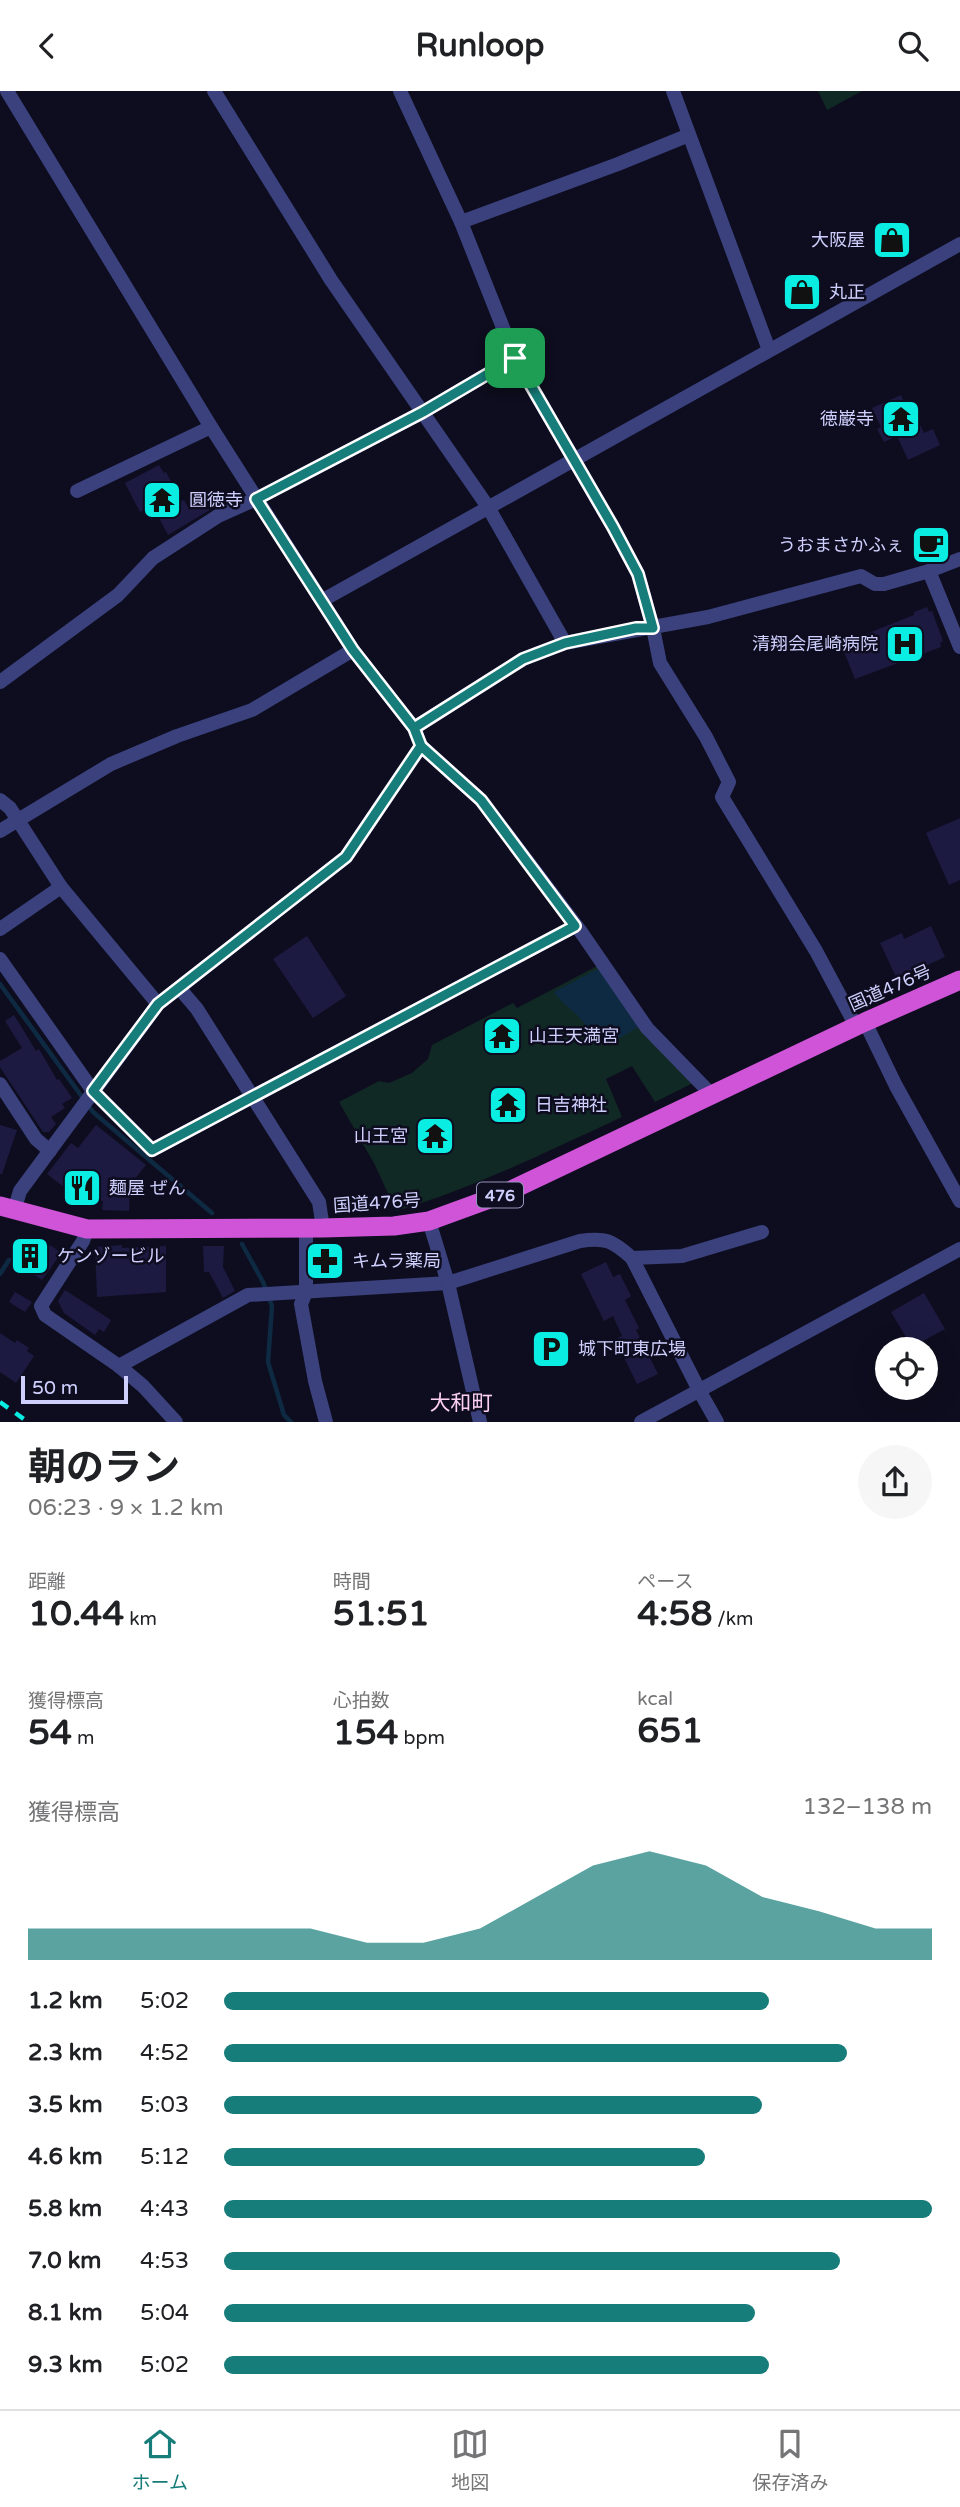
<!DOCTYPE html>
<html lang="ja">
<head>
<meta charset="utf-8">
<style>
	:root { --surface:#fff; --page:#f6f6f6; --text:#202124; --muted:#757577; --line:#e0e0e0; --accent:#167d7a }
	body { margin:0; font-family:"Varela Round","Noto Sans JP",sans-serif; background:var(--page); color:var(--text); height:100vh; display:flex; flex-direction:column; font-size:26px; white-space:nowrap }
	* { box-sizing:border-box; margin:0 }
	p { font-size:23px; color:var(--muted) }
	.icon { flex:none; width:38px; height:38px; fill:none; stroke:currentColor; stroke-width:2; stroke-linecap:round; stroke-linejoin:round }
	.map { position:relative; height:1331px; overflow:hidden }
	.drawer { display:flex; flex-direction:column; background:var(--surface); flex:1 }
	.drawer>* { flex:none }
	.buttons { position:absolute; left:875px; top:1246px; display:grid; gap:14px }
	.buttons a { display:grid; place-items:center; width:63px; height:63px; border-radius:50%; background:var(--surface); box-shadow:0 7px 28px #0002; font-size:35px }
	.scale { position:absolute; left:21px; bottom:18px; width:107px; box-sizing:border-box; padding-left:7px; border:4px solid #cecffd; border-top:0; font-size:19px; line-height:24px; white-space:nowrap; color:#cecffd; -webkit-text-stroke:5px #0e0d1f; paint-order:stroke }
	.pin { position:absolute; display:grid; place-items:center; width:60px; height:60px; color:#fff; margin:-30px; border-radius:14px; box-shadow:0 4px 10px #0006 }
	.round { display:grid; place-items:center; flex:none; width:74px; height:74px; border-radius:37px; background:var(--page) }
	.overview { display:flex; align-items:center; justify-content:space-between; height:119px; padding:0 28px }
	h1 { font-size:38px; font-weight:700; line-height:52px }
	.figures { display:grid; grid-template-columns:repeat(3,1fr); gap:10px; height:119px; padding:7px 28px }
	.figures div { display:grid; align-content:center }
	.figures b { font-size:35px; font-weight:700 }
	.figures small { font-size:19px; font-weight:400 }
	.figures p { font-size:19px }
	.chart { height:196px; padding:14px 28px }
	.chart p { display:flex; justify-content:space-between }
	.chart svg { width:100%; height:126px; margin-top:7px; fill:var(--accent); opacity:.7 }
	ul { padding:0 28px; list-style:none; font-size:23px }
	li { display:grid; grid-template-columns:112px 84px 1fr; align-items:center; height:52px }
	li i { height:18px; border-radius:9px; background:var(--accent) }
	header { display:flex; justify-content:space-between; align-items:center; height:91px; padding:0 28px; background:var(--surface); font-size:32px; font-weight:700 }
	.tabs { display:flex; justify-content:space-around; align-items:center; height:98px; border-top:2px solid var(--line); background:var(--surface); font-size:19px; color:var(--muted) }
	.tabs a { display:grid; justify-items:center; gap:4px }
	.tabs .active { color:var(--accent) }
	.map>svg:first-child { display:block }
	.green { fill:#112925 }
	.water { fill:#0e2a43 }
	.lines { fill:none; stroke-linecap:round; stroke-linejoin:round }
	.stream { stroke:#0e2a43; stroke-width:4.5 }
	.building { fill:#1c1a40 }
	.minor { stroke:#3a417d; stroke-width:14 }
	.tertiary { stroke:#3a417d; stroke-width:14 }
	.trunk { stroke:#cf54d8; stroke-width:19 }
	.rail { stroke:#09ede3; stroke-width:4.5; stroke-dasharray:10 9; stroke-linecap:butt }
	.route-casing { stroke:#fff; stroke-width:14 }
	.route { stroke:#167d7a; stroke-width:9 }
	.labels { text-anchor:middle; stroke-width:5; stroke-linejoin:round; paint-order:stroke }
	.shield { fill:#0e0d1f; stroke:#9495ba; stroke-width:2 }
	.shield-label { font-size:16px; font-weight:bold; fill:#cecffd }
	.poi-label { font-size:18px; fill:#cecffd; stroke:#0e0d1f; text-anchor:start }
	.street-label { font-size:18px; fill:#cecffd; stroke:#0e0d1f }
	.quarter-label { font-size:21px; fill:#fdd0f3; stroke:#0e0d1f }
</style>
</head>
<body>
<header><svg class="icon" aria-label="back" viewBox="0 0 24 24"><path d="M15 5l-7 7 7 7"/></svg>Runloop<svg class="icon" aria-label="search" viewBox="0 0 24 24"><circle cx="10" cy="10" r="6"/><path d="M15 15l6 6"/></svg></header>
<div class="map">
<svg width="960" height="1331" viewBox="0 0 960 1331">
	<rect width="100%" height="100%" fill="#0e0d1f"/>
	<!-- green -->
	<g class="green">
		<polygon points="818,0 862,0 827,19"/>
		<path d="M599 874 693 992 655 1011 632 975 606 988 622 1026C548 1060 474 1097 396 1120L375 1074 339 1011 379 990 389 992 412 982 428 968 432 954 513 912 517 917Z"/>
	</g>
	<!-- water -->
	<path class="water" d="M596 879H599L638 936C604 958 603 953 578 925 570 917 560 910 554 901Z"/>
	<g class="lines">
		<!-- stream -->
		<g class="stream">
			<polyline points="0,893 93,1021 212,1122"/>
			<polyline points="242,1153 263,1191 272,1215 268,1271 284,1324 291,1331"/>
			<polyline points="0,1183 9,1169"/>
		</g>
	</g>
	<!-- building -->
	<g class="building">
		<polygon points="901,304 906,315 910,313 924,342 933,338 940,354 908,369 897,345 884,351 877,338 881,336 872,317"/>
		<polygon points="159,374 164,382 166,381 181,410 184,409 189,418 209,408 213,417 168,444 158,425 151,429 146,418 140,421 125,392"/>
		<polygon points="927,516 929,521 932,520 943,550 940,552 941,556 855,588 841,553 914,524 914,521"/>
		<polygon points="960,727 960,789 949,794 926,742"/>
		<polygon points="931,835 945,866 897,888 880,852 902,842 904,848"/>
		<polygon points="307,845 346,905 313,927 273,868"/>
		<polygon points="14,924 36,960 39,958 57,989 59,988 72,1007 62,1013 65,1017 51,1026 56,1033 49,1041 43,1041 0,976 0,970 22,957 5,930"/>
		<polygon points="0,1034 17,1039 2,1083 0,1083"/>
		<polygon points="96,1034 146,1074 130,1094 129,1120 102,1119 103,1110 64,1099 65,1097 47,1083 71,1052 78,1057"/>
		<polygon points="50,1154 61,1162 42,1189 16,1170 23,1159 38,1155 46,1160"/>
		<polygon points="122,1154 122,1157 166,1155 166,1201 97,1206 95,1156"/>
		<polygon points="203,1155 224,1155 223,1176 235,1200 223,1207 209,1181 204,1181"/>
		<polygon points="606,1171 613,1186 620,1183 631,1205 625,1209 639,1237 636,1239 658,1283 637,1293 615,1248 622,1245 613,1225 604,1230 581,1183"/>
		<polygon points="65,1199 111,1229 104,1241 99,1238 95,1244 64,1222 58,1210"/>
		<polygon points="15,1201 32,1211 25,1221 9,1211"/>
		<polygon points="924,1202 945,1238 912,1256 891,1221"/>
		<polygon points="0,1242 15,1252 17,1249 29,1257 27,1260 34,1265 16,1292 0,1281"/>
	</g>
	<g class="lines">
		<!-- minor -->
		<g class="minor">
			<polyline points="7,0 211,336 353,559 414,637 523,568 565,552 708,526 861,485 875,493 884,493 929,480"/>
			<polyline points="214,0 331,189 488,416 565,552"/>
			<polyline points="673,0 769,259"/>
			<polyline points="461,131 618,73 689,44"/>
			<polyline points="77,400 211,336"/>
			<polyline points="653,537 660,572 706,646 729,691 722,706 816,860 856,935"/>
			<polyline points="0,591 118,504 153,467 218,425 256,408 423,321 515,267"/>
			<polyline points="421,655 481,709 581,841 647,937 712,1004"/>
			<polyline points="0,709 10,717 61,796 158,913"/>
			<polyline points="0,740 111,673 177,645 252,619 353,559"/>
			<polyline points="0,838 61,796"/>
			<polyline points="0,868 93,1000 152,1059 575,835"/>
			<polyline points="180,898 197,918 319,1111 323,1137"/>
			<polyline points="865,931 896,995 960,1110"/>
			<polyline points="306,1137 306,1201 301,1213 315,1290 326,1331"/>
			<polyline points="87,1138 83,1150 41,1215 45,1224 119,1275 143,1295 176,1331"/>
			<polyline points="632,1167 682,1165 762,1141"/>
			<polyline points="119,1275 248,1204 448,1192"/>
			<polyline points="700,1301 717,1331"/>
		</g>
		<!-- tertiary -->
		<g class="tertiary">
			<polyline points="400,0 461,131 515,267 613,436 638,483 653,537"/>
			<polyline points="960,468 929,480 960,556"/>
			<polyline points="323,509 960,153"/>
			<polyline points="0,993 36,1048 50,1060"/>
			<polyline points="14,1120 20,1100 158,913 346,766 421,655 414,637"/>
			<polyline points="429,1130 448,1192 480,1331"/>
			<path d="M448 1192 580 1150C606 1146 613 1150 632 1167L700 1301"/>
			<polyline points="641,1331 960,1158"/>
		</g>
		<!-- trunk -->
		<polyline class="trunk" points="0,1115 87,1138 323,1137 394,1135 429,1130 503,1103 865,931 960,889"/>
		<!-- rail -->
		<polyline class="rail" points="0,1311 28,1331"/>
	</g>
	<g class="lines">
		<!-- route casing -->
		<g class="route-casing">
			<polyline id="route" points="515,267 423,321 256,408 353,559 414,637 421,655 346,766 158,913 93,1000 152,1059 575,835 481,709 421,655 414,637 523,568 565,552 636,537 653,537 638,483 613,436 515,267"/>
		</g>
		<!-- route -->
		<use href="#route" class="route"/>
	</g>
	<!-- icons -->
	<defs>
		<g id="shop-square" transform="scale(2.0125)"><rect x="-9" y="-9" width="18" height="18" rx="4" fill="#09ede3" stroke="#0e0d1f"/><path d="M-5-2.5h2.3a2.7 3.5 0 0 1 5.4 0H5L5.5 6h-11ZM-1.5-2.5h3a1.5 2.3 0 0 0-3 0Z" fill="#111"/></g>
		<g id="temple-square" transform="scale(2.0125)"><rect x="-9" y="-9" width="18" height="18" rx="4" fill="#09ede3" stroke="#0e0d1f"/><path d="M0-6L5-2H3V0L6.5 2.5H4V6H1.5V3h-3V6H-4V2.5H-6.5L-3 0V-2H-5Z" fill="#111"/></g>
		<g id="cafe-square" transform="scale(2.0125)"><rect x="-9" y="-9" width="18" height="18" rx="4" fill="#09ede3" stroke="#0e0d1f"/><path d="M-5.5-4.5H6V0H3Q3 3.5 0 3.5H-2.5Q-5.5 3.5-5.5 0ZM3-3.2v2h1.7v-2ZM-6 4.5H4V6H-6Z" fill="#111"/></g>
		<g id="hospital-square" transform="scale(2.0125)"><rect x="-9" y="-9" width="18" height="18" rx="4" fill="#09ede3" stroke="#0e0d1f"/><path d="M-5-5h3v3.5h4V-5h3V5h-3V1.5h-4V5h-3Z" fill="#111"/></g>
		<g id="restaurant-square" transform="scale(2.0125)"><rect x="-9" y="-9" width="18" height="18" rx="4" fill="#09ede3" stroke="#0e0d1f"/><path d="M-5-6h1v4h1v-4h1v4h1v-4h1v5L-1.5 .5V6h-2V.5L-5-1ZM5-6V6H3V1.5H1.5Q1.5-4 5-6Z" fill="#111"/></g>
		<g id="building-square" transform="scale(2.0125)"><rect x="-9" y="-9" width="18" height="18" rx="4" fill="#09ede3" stroke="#0e0d1f"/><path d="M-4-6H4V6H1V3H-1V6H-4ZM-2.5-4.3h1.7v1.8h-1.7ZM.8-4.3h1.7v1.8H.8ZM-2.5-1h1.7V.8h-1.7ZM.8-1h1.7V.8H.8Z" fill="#111"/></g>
		<g id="pharmacy-square" transform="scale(2.0125)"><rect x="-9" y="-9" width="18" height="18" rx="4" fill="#09ede3" stroke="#0e0d1f"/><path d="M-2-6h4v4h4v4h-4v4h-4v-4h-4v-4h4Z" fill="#111"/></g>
		<g id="parking-square" transform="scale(2.0125)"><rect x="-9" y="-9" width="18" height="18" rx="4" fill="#09ede3" stroke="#0e0d1f"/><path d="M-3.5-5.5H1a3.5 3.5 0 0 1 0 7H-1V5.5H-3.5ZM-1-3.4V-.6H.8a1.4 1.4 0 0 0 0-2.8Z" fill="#111"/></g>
	</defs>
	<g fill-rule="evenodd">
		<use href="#shop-square" x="892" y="149"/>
		<use href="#shop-square" x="802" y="201"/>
		<use href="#temple-square" x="901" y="328"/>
		<use href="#temple-square" x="162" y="409"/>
		<use href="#cafe-square" x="931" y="454"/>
		<use href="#hospital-square" x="905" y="553"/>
		<use href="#temple-square" x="502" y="945"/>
		<use href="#temple-square" x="508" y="1014"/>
		<use href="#temple-square" x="435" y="1045"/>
		<use href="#restaurant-square" x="82" y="1097"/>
		<use href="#building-square" x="30" y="1165"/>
		<use href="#pharmacy-square" x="325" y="1170"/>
		<use href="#parking-square" x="551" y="1258"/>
	</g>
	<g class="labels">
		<!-- shield labels -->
		<rect class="shield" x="477" y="1091.5" width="46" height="25" rx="5"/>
		<g class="shield-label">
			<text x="500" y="1110">476</text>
		</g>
		<!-- poi labels -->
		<g class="poi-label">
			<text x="865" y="155" text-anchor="end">大阪屋</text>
			<text x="829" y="207">丸正</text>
			<text x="874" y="334" text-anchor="end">徳巌寺</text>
			<text x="189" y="415">圓徳寺</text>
			<text x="904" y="460" text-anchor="end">うおまさかふぇ</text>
			<text x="878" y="559" text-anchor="end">清翔会尾崎病院</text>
			<text x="529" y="951">山王天満宮</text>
			<text x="535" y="1020">日吉神社</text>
			<text x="408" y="1051" text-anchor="end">山王宮</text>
			<text x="109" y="1103">麺屋 ぜん</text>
			<text x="57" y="1171">ケンゾービル</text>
			<text x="352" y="1176">キムラ薬局</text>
			<text x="578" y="1264">城下町東広場</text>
		</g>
		<!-- street labels -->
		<g class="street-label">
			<text transform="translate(890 897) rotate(-24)" y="6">国道476号</text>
			<text transform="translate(377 1112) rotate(-4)" y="6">国道476号</text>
		</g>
		<!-- quarter labels -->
		<g class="quarter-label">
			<text x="461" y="1319">大和町</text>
		</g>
	</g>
</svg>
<div class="buttons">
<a><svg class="icon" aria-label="locate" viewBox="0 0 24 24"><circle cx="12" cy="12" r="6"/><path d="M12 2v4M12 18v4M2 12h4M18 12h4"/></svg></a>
</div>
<div class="scale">50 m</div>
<div class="pin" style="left:515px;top:267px;background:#1e9e55"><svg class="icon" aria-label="arrive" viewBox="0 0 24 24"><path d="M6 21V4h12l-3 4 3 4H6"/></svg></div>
</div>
<section class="drawer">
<div class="overview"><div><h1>朝のラン</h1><p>06:23 · 9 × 1.2 km</p></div><a class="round"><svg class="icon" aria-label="share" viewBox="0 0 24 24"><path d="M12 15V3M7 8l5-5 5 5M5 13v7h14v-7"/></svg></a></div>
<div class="figures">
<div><p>距離</p><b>10.44<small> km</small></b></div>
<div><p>時間</p><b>51:51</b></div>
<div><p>ペース</p><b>4:58<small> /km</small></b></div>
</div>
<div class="figures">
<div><p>獲得標高</p><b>54<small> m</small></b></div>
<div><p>心拍数</p><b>154<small> bpm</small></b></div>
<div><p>kcal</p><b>651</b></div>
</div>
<div class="chart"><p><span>獲得標高</span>132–138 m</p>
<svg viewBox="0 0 160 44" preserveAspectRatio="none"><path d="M0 44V33L10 33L20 33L30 33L40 33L50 33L60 38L70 38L80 33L90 22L100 11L110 6L120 11L130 22L140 27L150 33L160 33V44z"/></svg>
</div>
<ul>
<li><b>1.2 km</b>5:02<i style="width:77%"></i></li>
<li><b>2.3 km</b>4:52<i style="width:88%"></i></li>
<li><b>3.5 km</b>5:03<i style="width:76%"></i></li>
<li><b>4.6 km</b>5:12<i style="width:68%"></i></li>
<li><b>5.8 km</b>4:43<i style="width:100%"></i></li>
<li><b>7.0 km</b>4:53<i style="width:87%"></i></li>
<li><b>8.1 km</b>5:04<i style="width:75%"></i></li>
<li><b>9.3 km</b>5:02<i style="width:77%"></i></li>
</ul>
</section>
<nav class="tabs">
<a class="active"><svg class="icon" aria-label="home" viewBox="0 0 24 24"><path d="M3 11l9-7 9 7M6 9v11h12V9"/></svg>ホーム</a>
<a><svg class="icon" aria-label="map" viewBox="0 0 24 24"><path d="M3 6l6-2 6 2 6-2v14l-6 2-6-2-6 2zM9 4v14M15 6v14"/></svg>地図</a>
<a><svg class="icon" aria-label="saved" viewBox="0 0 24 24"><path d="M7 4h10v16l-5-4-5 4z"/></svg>保存済み</a>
</nav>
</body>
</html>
